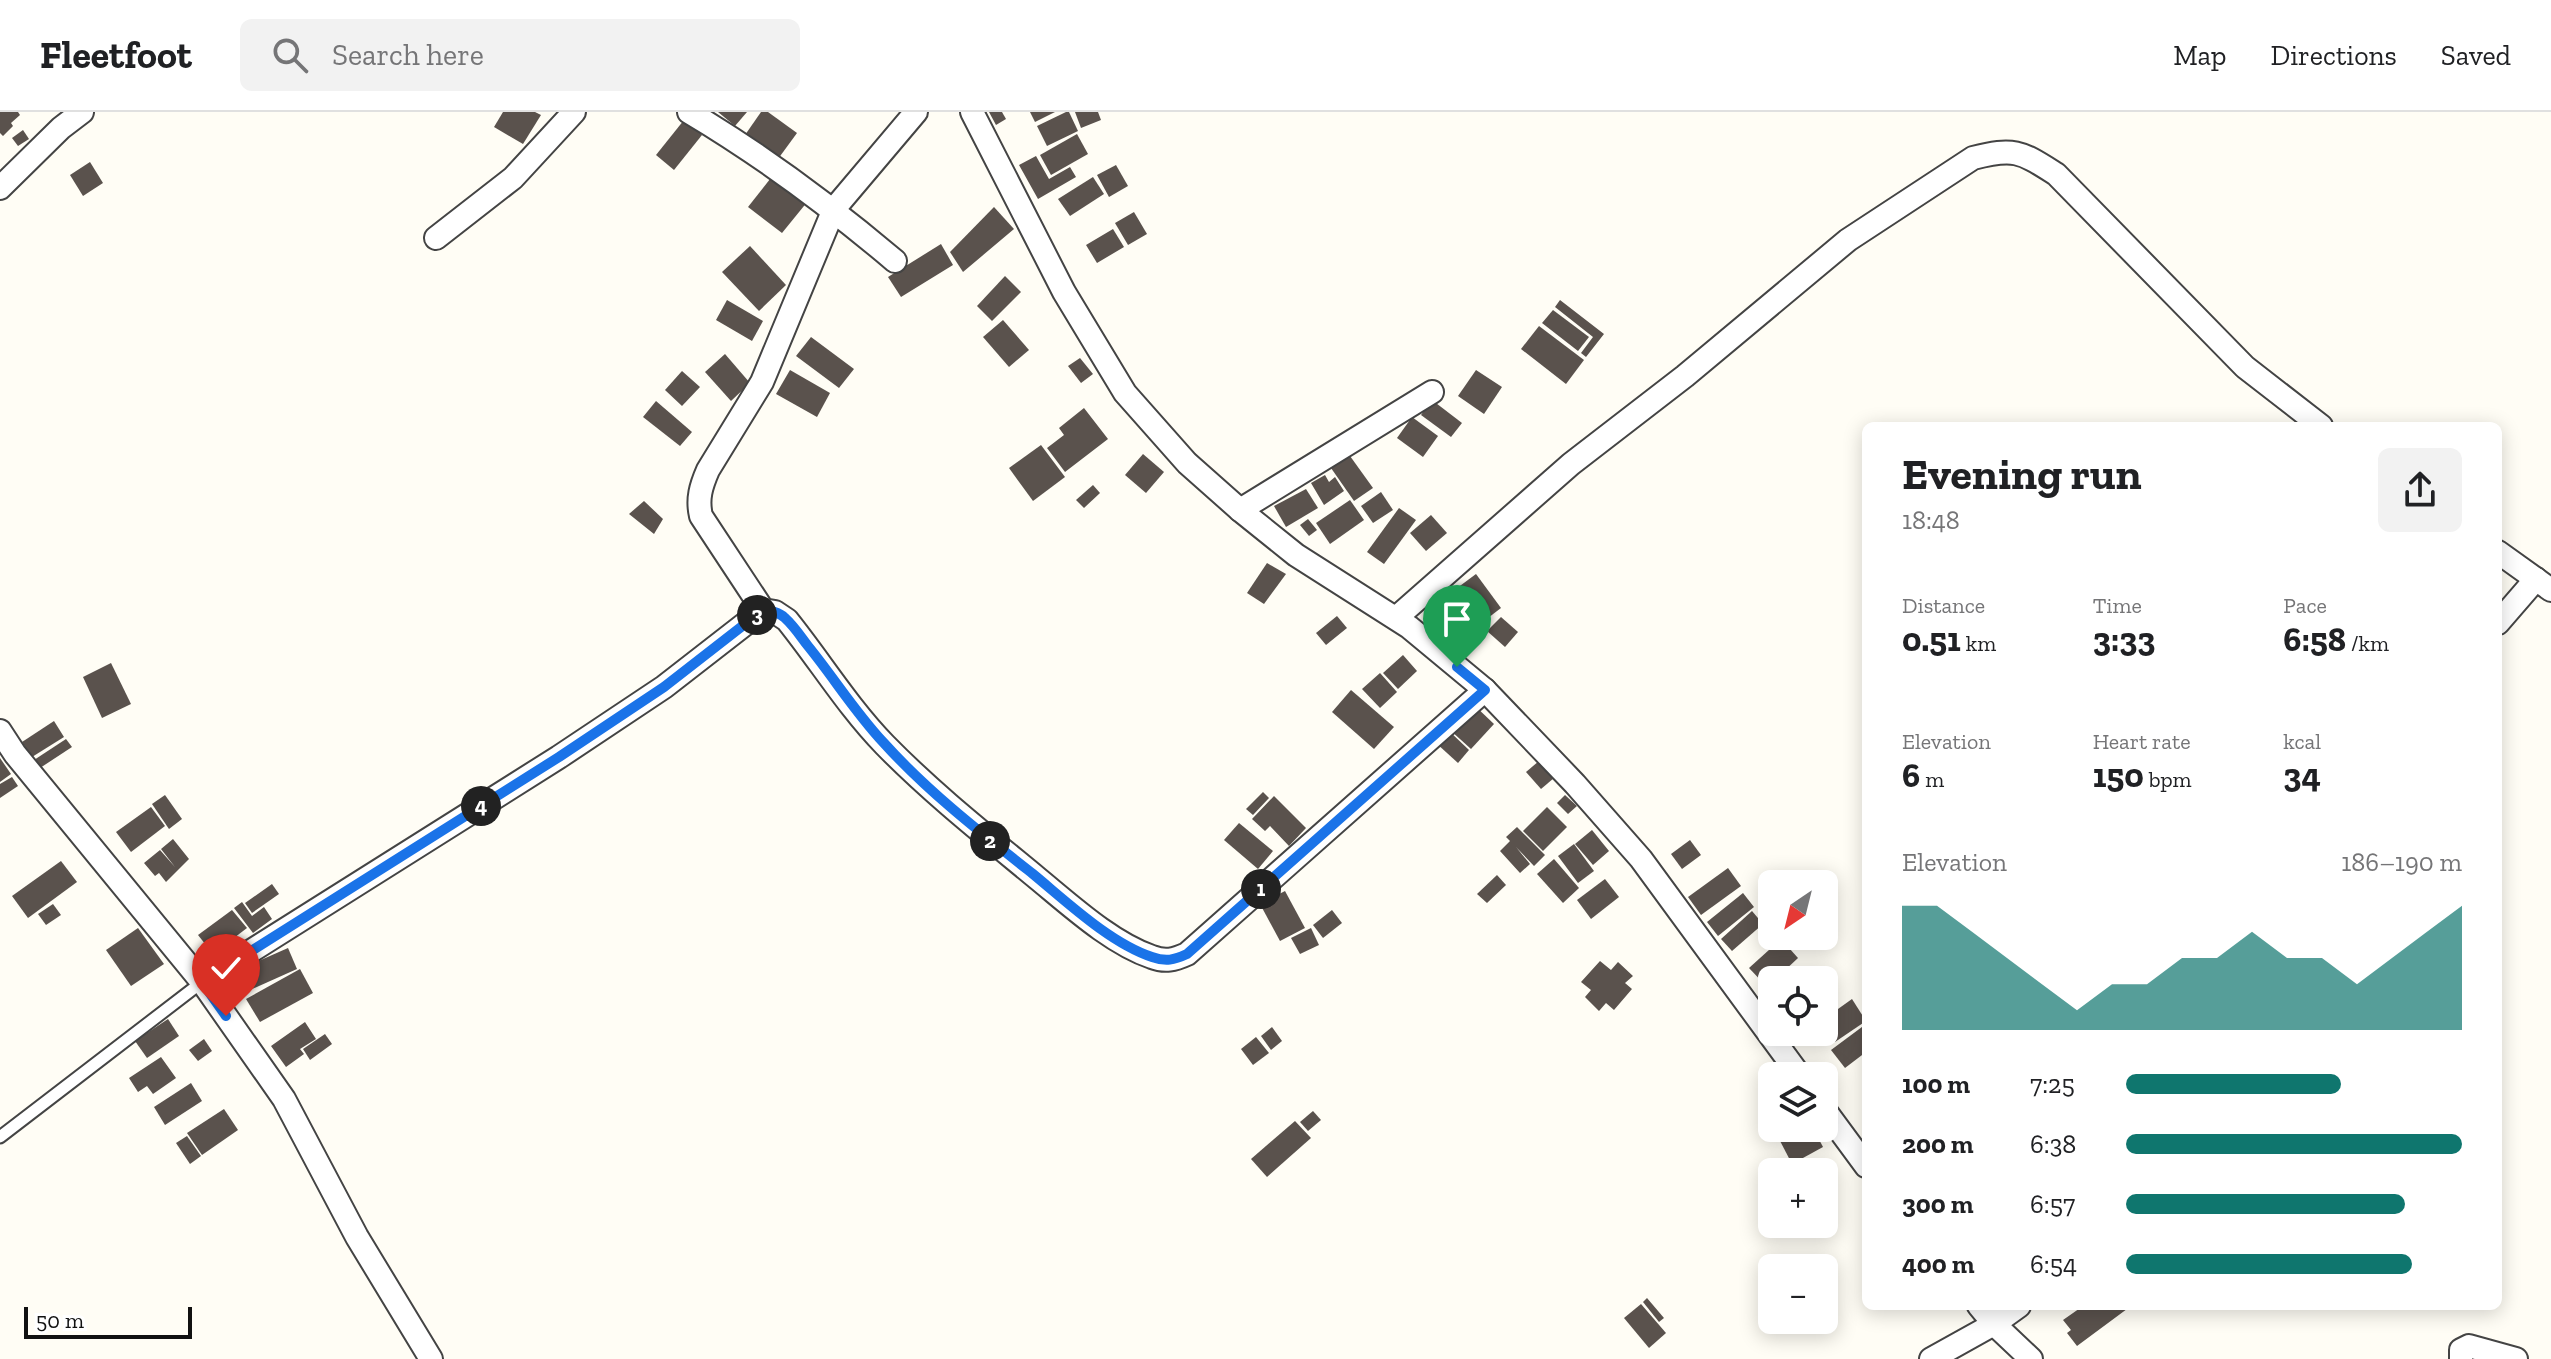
<!DOCTYPE html>
<html lang="en">
<head>
<meta charset="utf-8">
<style>
	:root { --surface:#fff; --page:#f2f2f2; --text:#202124; --muted:#757577; --line:#e0e0e0; --accent:#0f766e }
	body { margin:0; font-family:"Zilla Slab",serif; background:var(--page); color:var(--text); height:100vh; display:flex; flex-direction:column; font-size:30px; white-space:nowrap }
	* { box-sizing:border-box; margin:0 }
	p { font-size:26px; color:var(--muted) }
	.icon { flex:none; width:44px; height:44px; fill:none; stroke:currentColor; stroke-width:2; stroke-linecap:round; stroke-linejoin:round }
	.map { position:relative; flex:1; overflow:hidden }
	.sheet { position:absolute; left:1862px; top:310px; width:640px; height:888px; display:flex; flex-direction:column; background:var(--surface); border-radius:12px; box-shadow:0 4px 20px #0003 }
	.sheet>* { flex:none }
	.needle { width:52px; rotate:215deg }
	.controls { position:absolute; left:1758px; top:758px; display:grid; gap:16px }
	.controls a { display:grid; place-items:center; width:80px; height:80px; border-radius:12px; background:var(--surface); box-shadow:0 4px 20px #0003; font-size:40px }
	.scale { position:absolute; left:24px; bottom:20px; width:168px; box-sizing:border-box; padding-left:8px; border:4px solid #111; border-top:0; font-size:22px; line-height:28px; white-space:nowrap; color:#111; -webkit-text-stroke:6px #fff; paint-order:stroke }
	.pin { position:absolute; display:grid; place-items:center; width:68px; height:68px; color:#fff; margin:-82px -34px; border-radius:50% 50% 50% 0; rotate:-45deg; box-shadow:0 0 8px #0007 }
	.pin .icon { rotate:45deg }
	.km { position:absolute; width:40px; height:40px; margin:-20px; border-radius:50%; background:#222; color:#fff; font-size:22px; line-height:40px; text-align:center }
	.round { display:grid; place-items:center; flex:none; width:84px; height:84px; border-radius:12px; background:var(--page) }
	.head { display:flex; align-items:center; justify-content:space-between; height:136px; padding:0 40px }
	h1 { font-size:44px; font-weight:700; line-height:60px }
	.figures { display:grid; grid-template-columns:repeat(3,1fr); gap:12px; height:136px; padding:8px 40px }
	.figures div { display:grid; align-content:center }
	.figures b { font-size:34px; font-weight:700 }
	.figures small { font-size:22px; font-weight:400 }
	.figures p { font-size:22px }
	.chart { height:224px; padding:16px 40px }
	.chart p { display:flex; justify-content:space-between }
	.chart svg { width:100%; height:144px; margin-top:8px; fill:var(--accent); opacity:.7 }
	ul { padding:0 40px; list-style:none; font-size:26px }
	li { display:grid; grid-template-columns:128px 96px 1fr; align-items:center; height:60px }
	li i { height:20px; border-radius:10px; background:var(--accent) }
	header { display:flex; align-items:center; gap:48px; box-sizing:border-box; height:112px; padding:0 40px; background:var(--surface); border-bottom:2px solid var(--line) }
	header strong { font-size:38px }
	nav { display:flex; gap:44px; margin-inline-start:auto; font-size:28px }
	.search { width:560px; height:72px; background:var(--page); display:flex; align-items:center; gap:20px; box-sizing:border-box; padding:0 28px; border-radius:12px; color:var(--muted); font-size:30px }
	.map>svg:first-child { display:block }
	.building { fill:#5a524d }
	.lines { fill:none; stroke-linecap:round; stroke-linejoin:round }
	.lane-casing { stroke:#444; stroke-width:15 }
	.street-casing { stroke:#444; stroke-width:26 }
	.lane { stroke:#fff; stroke-width:11 }
	.street { stroke:#fff; stroke-width:22 }
	.route-casing { stroke:#fff; stroke-width:16 }
	.route { stroke:#1a73e8; stroke-width:10 }
</style>
</head>
<body>
<header>
<strong>Fleetfoot</strong>
<div class="search"><svg class="icon" aria-label="search" viewBox="0 0 24 24"><circle cx="10" cy="10" r="6"/><path d="M15 15l6 6"/></svg>Search here</div>
<nav><a>Map</a><a>Directions</a><a>Saved</a></nav>
</header>
<div class="map">
<svg width="2551" height="1247" viewBox="0 0 2551 1247">
	<rect width="100%" height="100%" fill="#fffdf5"/>
	<!-- building -->
	<g class="building">
		<polygon points="0,0 18,0 20,3 11,11 13,14 3,24 0,21"/>
		<polygon points="503,0 535,0 541,3 523,32 494,15"/>
		<polygon points="718,0 747,0 735,14"/>
		<polygon points="761,0 768,0 797,21 778,47 745,23"/>
		<polygon points="989,0 1002,0 1006,7 996,13"/>
		<polygon points="1030,0 1055,0 1035,10"/>
		<polygon points="1066,0 1069,0 1078,19 1047,34 1037,14"/>
		<polygon points="1075,0 1098,0 1101,8 1081,16"/>
		<polygon points="684,8 702,23 674,58 656,43"/>
		<polygon points="23,18 29,27 18,34 12,26"/>
		<polygon points="1077,22 1088,42 1051,63 1040,43"/>
		<polygon points="1036,44 1049,67 1070,55 1076,65 1038,87 1019,53"/>
		<polygon points="90,50 103,71 83,84 70,63"/>
		<polygon points="1116,53 1128,74 1109,85 1097,63"/>
		<polygon points="774,62 808,89 782,121 748,95"/>
		<polygon points="1093,65 1104,82 1070,104 1058,87"/>
		<polygon points="994,95 1014,117 963,160 950,140"/>
		<polygon points="1134,100 1147,122 1128,133 1115,111"/>
		<polygon points="1113,117 1124,135 1097,151 1086,133"/>
		<polygon points="941,132 953,153 901,185 888,165"/>
		<polygon points="750,134 786,173 759,199 722,160"/>
		<polygon points="1005,164 1021,180 992,209 977,194"/>
		<polygon points="727,188 763,209 752,229 716,208"/>
		<polygon points="1560,188 1604,222 1586,245 1581,241 1593,225 1555,195"/>
		<polygon points="1553,198 1589,225 1578,239 1542,211"/>
		<polygon points="1003,208 1029,238 1009,255 983,225"/>
		<polygon points="1539,214 1584,248 1566,272 1521,237"/>
		<polygon points="811,225 854,257 839,276 796,244"/>
		<polygon points="725,242 750,271 731,289 705,260"/>
		<polygon points="1080,246 1093,262 1081,271 1068,254"/>
		<polygon points="790,258 830,281 817,305 776,282"/>
		<polygon points="1476,258 1502,275 1484,302 1458,284"/>
		<polygon points="682,259 700,275 682,294 665,278"/>
		<polygon points="1432,288 1462,311 1451,325 1421,303"/>
		<polygon points="656,289 692,320 680,334 643,305"/>
		<polygon points="1084,296 1108,327 1065,360 1047,336 1064,323 1059,316"/>
		<polygon points="1412,305 1438,324 1423,345 1397,326"/>
		<polygon points="1041,333 1065,365 1033,389 1009,356"/>
		<polygon points="1143,342 1164,360 1146,381 1125,363"/>
		<polygon points="1350,344 1373,376 1354,389 1331,356"/>
		<polygon points="1325,363 1329,370 1335,365 1344,379 1324,393 1311,371"/>
		<polygon points="1093,373 1100,381 1084,396 1076,388"/>
		<polygon points="1306,377 1318,396 1286,415 1274,394"/>
		<polygon points="1381,380 1393,398 1373,411 1361,394"/>
		<polygon points="1350,388 1364,408 1330,432 1316,411"/>
		<polygon points="644,389 663,407 654,422 629,402"/>
		<polygon points="1399,396 1416,408 1384,452 1367,440"/>
		<polygon points="1431,403 1447,421 1426,439 1410,421"/>
		<polygon points="1308,407 1317,418 1309,424 1300,413"/>
		<polygon points="1267,451 1286,462 1264,492 1247,481"/>
		<polygon points="1476,462 1501,496 1467,522 1441,488"/>
		<polygon points="1337,504 1347,516 1326,533 1316,521"/>
		<polygon points="1501,505 1518,520 1505,535 1487,519"/>
		<polygon points="1403,543 1417,559 1398,577 1383,561"/>
		<polygon points="111,551 131,592 102,606 83,565"/>
		<polygon points="1380,561 1397,580 1380,596 1362,577"/>
		<polygon points="1351,578 1394,615 1374,637 1332,600"/>
		<polygon points="1473,592 1494,612 1471,637 1450,618"/>
		<polygon points="54,609 64,625 32,645 22,630"/>
		<polygon points="1448,618 1469,638 1458,651 1436,631"/>
		<polygon points="66,627 72,635 40,656 34,648"/>
		<polygon points="0,646 11,662 0,670"/>
		<polygon points="1539,649 1554,666 1541,677 1526,660"/>
		<polygon points="12,665 18,674 0,686 0,672"/>
		<polygon points="1263,680 1269,686 1253,703 1246,697"/>
		<polygon points="165,683 182,707 169,717 152,692"/>
		<polygon points="1565,683 1577,694 1568,702 1557,691"/>
		<polygon points="1274,684 1306,716 1289,734 1270,714 1265,719 1252,707"/>
		<polygon points="151,695 165,714 131,740 116,720"/>
		<polygon points="1547,695 1567,715 1543,739 1523,719"/>
		<polygon points="1239,711 1273,739 1258,757 1224,728"/>
		<polygon points="1517,715 1545,743 1534,754 1516,735 1530,752 1520,761 1500,739 1510,729 1506,725"/>
		<polygon points="1592,718 1609,739 1593,753 1575,732"/>
		<polygon points="173,727 189,747 166,770 159,761 155,764 144,751 160,738 175,755 161,737"/>
		<polygon points="1690,728 1701,743 1682,757 1671,742"/>
		<polygon points="1574,732 1594,759 1578,771 1558,744"/>
		<polygon points="1554,747 1579,776 1563,791 1537,762"/>
		<polygon points="61,749 77,770 28,806 12,784"/>
		<polygon points="1728,756 1741,774 1701,803 1688,785"/>
		<polygon points="1497,763 1506,773 1487,791 1477,782"/>
		<polygon points="1605,767 1619,785 1591,807 1577,788"/>
		<polygon points="272,772 279,782 252,801 245,791"/>
		<polygon points="1285,779 1305,816 1280,829 1260,792"/>
		<polygon points="1743,781 1754,795 1718,824 1707,810"/>
		<polygon points="242,790 252,804 264,795 272,807 253,821 234,796"/>
		<polygon points="53,792 61,803 46,813 38,802"/>
		<polygon points="232,798 247,816 213,842 198,823"/>
		<polygon points="1332,798 1342,811 1323,826 1313,813"/>
		<polygon points="1752,799 1763,812 1732,839 1721,827"/>
		<polygon points="138,816 164,852 131,874 106,838"/>
		<polygon points="1311,816 1319,833 1300,842 1291,826"/>
		<polygon points="1781,827 1798,846 1767,875 1749,856"/>
		<polygon points="288,836 297,857 250,878 240,857"/>
		<polygon points="1600,849 1611,858 1618,850 1633,864 1625,871 1632,877 1614,898 1606,891 1599,899 1585,885 1591,878 1581,870"/>
		<polygon points="300,857 313,881 260,910 246,887"/>
		<polygon points="1852,887 1866,909 1835,930 1824,914 1824,907"/>
		<polygon points="168,907 179,924 147,946 135,929"/>
		<polygon points="305,910 316,927 300,937 304,942 286,955 271,934"/>
		<polygon points="1866,912 1866,940 1845,956 1831,938"/>
		<polygon points="1272,915 1282,929 1271,938 1261,924"/>
		<polygon points="325,922 332,932 310,948 303,937"/>
		<polygon points="1256,925 1269,941 1253,953 1241,937"/>
		<polygon points="204,927 212,939 198,949 189,938"/>
		<polygon points="161,945 176,966 153,982 147,974 138,980 129,966"/>
		<polygon points="191,971 202,989 165,1013 154,995"/>
		<polygon points="224,997 238,1018 202,1043 187,1021"/>
		<polygon points="1313,999 1321,1008 1308,1019 1300,1010"/>
		<polygon points="1295,1009 1311,1026 1267,1065 1251,1047"/>
		<polygon points="1800,1016 1813,1016 1823,1035 1792,1052 1778,1025"/>
		<polygon points="187,1024 201,1044 190,1052 176,1031"/>
		<polygon points="1647,1186 1664,1206 1659,1210 1643,1190"/>
		<polygon points="1641,1192 1666,1221 1649,1236 1624,1206"/>
		<polygon points="2083,1194 2131,1194 2077,1234 2067,1221 2071,1218 2063,1208"/>
	</g>
	<g class="lines">
		<!-- lane casing -->
		<g class="lane-casing">
			<polyline id="lane" points="0,1025 202,870"/>
		</g>
		<!-- street casing -->
		<g class="street-casing">
			<g id="street">
				<path d="M689 0C763 44 830 94 895 149"/>
				<path d="M916 0 834 97 762 270 708 358C701 374 697 387 701 404L763 498 775 500 787 508C820 549 848 595 885 633 932 681 985 723 1037 766 1070 793 1111 831 1152 845 1165 850 1174 848 1187 842L1485 578"/>
				<polyline points="972,0 1064,180 1125,281 1187,351 1240,398 1296,443 1409,515 1485,578 1575,672 1641,747 1800,964"/>
				<polyline points="0,76 61,16 82,0"/>
				<polyline points="436,126 513,66 574,0"/>
				<polyline points="1240,398 1432,280"/>
				<polyline points="2498,440 2551,478"/>
				<path d="M1396 506 1571 352 1685 264 1848 128 1973 46C2015 35 2021 40 2056 62L2245 255 2321 314"/>
				<polyline points="2498,511 2536,467"/>
				<polyline points="0,619 15,642 202,870 284,987 357,1125 431,1247"/>
				<polyline points="202,870 559,645 664,575 763,498"/>
				<polyline points="1824,997 1866,1054"/>
				<polyline points="1979,1194 1994,1212 2031,1247"/>
				<polyline points="1931,1247 1994,1212 2019,1194"/>
				<polyline points="2461,1247 2461,1238 2469,1234 2516,1247"/>
			</g>
		</g>
		<!-- lane -->
		<use href="#lane" class="lane"/>
		<!-- street -->
		<use href="#street" class="street"/>
	</g>
	<g class="lines">
		<!-- route casing -->
		<g class="route-casing">
			<path id="route" d="M226 904 202 870 559 645 664 575 763 498C771 499 779 500 785 506 794 514 801 525 808 534 834 566 855 600 883 630 927 679 981 721 1033 762 1067 790 1110 831 1152 845 1166 850 1174 848 1187 842L1485 578 1457 555"/>
		</g>
		<!-- route -->
		<use href="#route" class="route"/>
	</g>
</svg>
<div class="controls">
<a><svg class="needle" viewBox="-14 -14 28 28"><path d="M0-13l5 13h-10z" fill="#e53935"/><path d="M0 13l5-13h-10z" fill="#757577"/></svg></a>
<a><svg class="icon" aria-label="locate" viewBox="0 0 24 24"><circle cx="12" cy="12" r="6"/><path d="M12 2v4M12 18v4M2 12h4M18 12h4"/></svg></a>
<a><svg class="icon" aria-label="layers" viewBox="0 0 24 24"><path d="M12 4l9 5-9 5-9-5zM3 14l9 5 9-5"/></svg></a>
<a>+</a>
<a>−</a>
</div>
<div class="scale">50 m</div>
<div class="pin" style="left:1457px;top:555px;background:#1e9e55"><svg class="icon" aria-label="arrive" viewBox="0 0 24 24"><path d="M6 21V4h12l-3 4 3 4H6"/></svg></div>
<div class="pin" style="left:226px;top:904px;background:#d93025"><svg class="icon" aria-label="check" viewBox="0 0 24 24"><path d="M5 12l5 5 9-10"/></svg></div>
<b class="km" style="left:1261px;top:777px">1</b>
<b class="km" style="left:990px;top:729px">2</b>
<b class="km" style="left:757px;top:503px">3</b>
<b class="km" style="left:481px;top:694px">4</b>
<section class="sheet">
<div class="head"><div><h1>Evening run</h1><p>18:48</p></div><a class="round"><svg class="icon" aria-label="share" viewBox="0 0 24 24"><path d="M12 15V3M7 8l5-5 5 5M5 13v7h14v-7"/></svg></a></div>
<div class="figures">
<div><p>Distance</p><b>0.51<small> km</small></b></div>
<div><p>Time</p><b>3:33</b></div>
<div><p>Pace</p><b>6:58<small> /km</small></b></div>
</div>
<div class="figures">
<div><p>Elevation</p><b>6<small> m</small></b></div>
<div><p>Heart rate</p><b>150<small> bpm</small></b></div>
<div><p>kcal</p><b>34</b></div>
</div>
<div class="chart"><p><span>Elevation</span>186–190 m</p>
<svg viewBox="0 0 160 44" preserveAspectRatio="none"><path d="M0 44V6L10 6L20 14L30 22L40 30L50 38L60 30L70 30L80 22L90 22L100 14L110 22L120 22L130 30L140 22L150 14L160 6V44z"/></svg>
</div>
<ul>
<li><b>100 m</b>7:25<i style="width:64%"></i></li>
<li><b>200 m</b>6:38<i style="width:100%"></i></li>
<li><b>300 m</b>6:57<i style="width:83%"></i></li>
<li><b>400 m</b>6:54<i style="width:85%"></i></li>
</ul>
</section>
</div>
</body>
</html>
